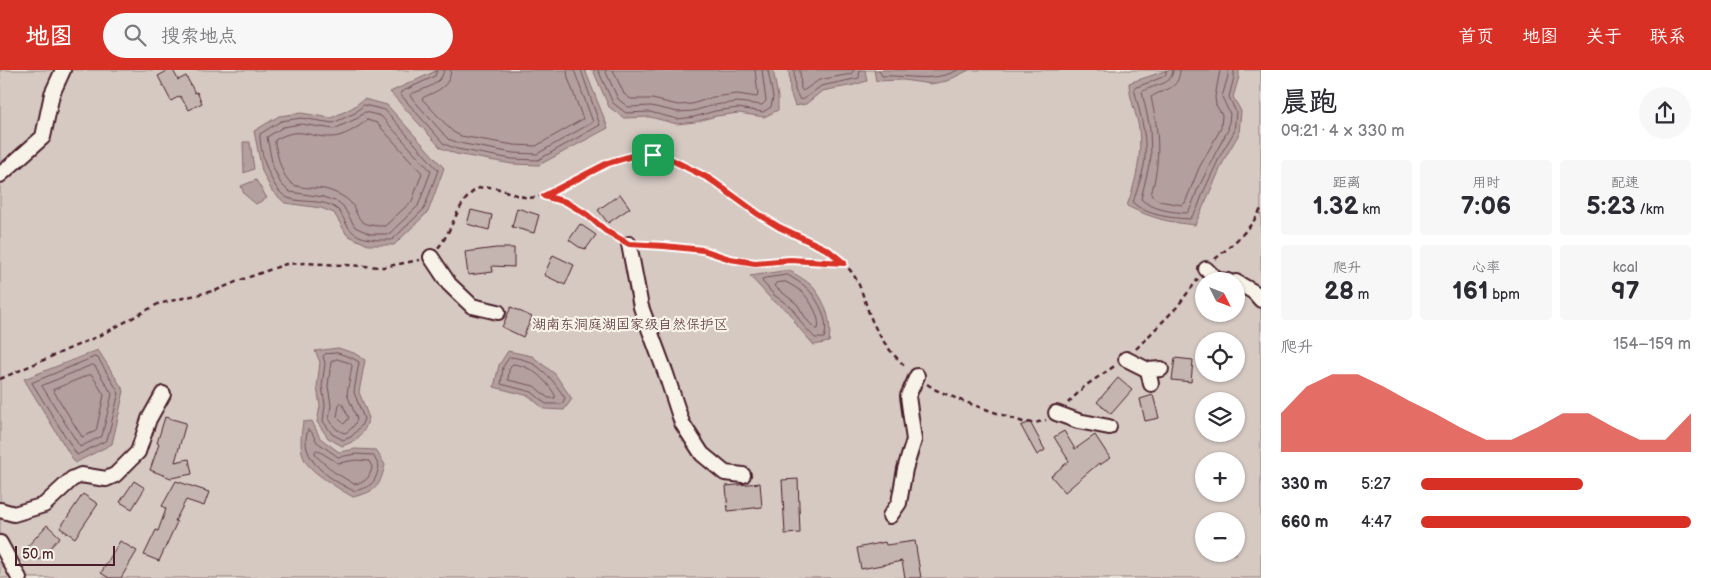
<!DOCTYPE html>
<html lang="zh">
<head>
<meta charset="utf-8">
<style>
	:root { --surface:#fff; --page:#f7f7f7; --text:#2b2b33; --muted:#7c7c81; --accent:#d93025 }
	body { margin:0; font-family:"Balsamiq Sans","LXGW WenKai TC",sans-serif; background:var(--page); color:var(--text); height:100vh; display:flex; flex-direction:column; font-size:19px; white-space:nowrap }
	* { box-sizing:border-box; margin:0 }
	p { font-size:16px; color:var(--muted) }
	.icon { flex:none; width:28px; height:28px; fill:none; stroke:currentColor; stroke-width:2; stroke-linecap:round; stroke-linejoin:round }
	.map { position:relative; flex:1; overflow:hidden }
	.side { display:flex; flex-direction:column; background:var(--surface); width:450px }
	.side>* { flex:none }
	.needle { width:32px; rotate:132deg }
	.controls { position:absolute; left:1195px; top:202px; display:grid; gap:10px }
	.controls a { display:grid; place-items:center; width:50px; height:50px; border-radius:50%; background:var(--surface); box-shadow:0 1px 4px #0004; font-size:25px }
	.scale { position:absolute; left:15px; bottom:12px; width:100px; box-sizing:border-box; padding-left:5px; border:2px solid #4a1f2b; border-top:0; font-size:14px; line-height:18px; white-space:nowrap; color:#4a1f2b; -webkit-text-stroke:4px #f7f3e8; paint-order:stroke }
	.pin { position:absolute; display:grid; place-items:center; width:42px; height:42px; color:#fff; margin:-21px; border-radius:10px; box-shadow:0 2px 8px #0006 }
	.round { display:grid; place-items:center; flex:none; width:52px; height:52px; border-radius:26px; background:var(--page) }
	.overview { display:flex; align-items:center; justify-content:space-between; height:85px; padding:0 20px }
	h1 { font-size:28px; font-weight:700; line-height:38px }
	.metrics { display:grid; grid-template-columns:repeat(3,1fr); gap:8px; height:85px; padding:5px 20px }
	.metrics div { display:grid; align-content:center; border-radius:5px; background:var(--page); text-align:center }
	.metrics b { font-size:25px; font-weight:700 }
	.metrics small { font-size:14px; font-weight:400 }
	.metrics p { font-size:14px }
	.chart { height:140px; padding:10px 20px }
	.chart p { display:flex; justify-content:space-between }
	.chart svg { width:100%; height:90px; margin-top:5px; fill:var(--accent); opacity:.7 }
	ul { padding:0 20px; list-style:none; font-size:16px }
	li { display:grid; grid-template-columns:80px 60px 1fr; align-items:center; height:38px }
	li i { height:12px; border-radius:6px; background:var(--accent) }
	header { display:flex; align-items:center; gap:30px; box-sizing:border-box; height:70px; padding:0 25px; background:var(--accent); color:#fff }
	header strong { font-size:24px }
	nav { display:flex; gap:28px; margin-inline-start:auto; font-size:18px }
	.search { width:350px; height:45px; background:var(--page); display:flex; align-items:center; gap:12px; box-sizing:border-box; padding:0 18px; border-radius:28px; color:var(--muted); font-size:19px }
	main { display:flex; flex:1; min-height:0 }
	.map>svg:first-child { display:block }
	.green { fill:#d5c9c2; stroke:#907476; fill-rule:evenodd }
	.water { fill:#b39f9d; stroke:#896c6f }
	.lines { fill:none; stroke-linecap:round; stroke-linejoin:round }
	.shore { stroke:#745259; stroke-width:1 }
	.building { fill:#c4b5b0; stroke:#4a1f2b }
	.street-casing { stroke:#4a1f2b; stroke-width:18 }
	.path { stroke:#4a1f2b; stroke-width:2.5; stroke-dasharray:5 4; stroke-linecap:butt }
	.street { stroke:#f7f3e8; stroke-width:14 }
	.route-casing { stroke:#fff; stroke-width:10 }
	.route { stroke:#d93025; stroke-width:6 }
	.labels { text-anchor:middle; stroke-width:4.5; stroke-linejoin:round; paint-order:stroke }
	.park-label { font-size:14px; fill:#6d4a51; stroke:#f7f3e8 }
</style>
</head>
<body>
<header>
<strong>地图</strong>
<div class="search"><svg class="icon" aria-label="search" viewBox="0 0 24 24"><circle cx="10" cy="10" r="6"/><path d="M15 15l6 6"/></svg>搜索地点</div>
<nav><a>首页</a><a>地图</a><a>关于</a><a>联系</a></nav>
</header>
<main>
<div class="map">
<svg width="1261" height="508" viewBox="0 0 1261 508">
	<rect width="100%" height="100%" fill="#ece6dd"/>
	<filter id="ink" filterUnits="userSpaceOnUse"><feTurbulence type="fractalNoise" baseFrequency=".02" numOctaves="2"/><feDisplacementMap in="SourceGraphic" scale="10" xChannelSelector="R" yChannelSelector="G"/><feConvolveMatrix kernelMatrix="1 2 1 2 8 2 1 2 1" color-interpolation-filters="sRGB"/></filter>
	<g filter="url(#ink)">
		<!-- green -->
		<path class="green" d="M0 0H1261V508H0ZM1204 211H1236V244H1204ZM1204 271H1236V304H1204ZM1204 331H1236V364H1204ZM1204 391H1236V424H1204ZM1204 451H1236V484H1204Z"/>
		<!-- water -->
		<g class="water">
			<polygon points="438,0 585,0 608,58 539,95 512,94 456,84 441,78 390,22"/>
			<polygon points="593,0 773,0 778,27 778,40 764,47 739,43 716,46 695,52 677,54 650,47 624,48 609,37"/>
			<polygon points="789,0 865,0 867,11 854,15 822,21 806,34 795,36 790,22"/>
			<polygon points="874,0 969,0 947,11 931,14 903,10 876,11"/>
			<path d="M1168 0H1239V7L1233 27 1241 41 1239 64 1226 86 1195 155C1166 152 1152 148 1127 136 1136 111 1142 86 1139 59 1137 44 1129 28 1129 13Z"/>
			<polygon points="364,29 387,35 444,98 428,142 394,175 368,175 347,165 334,143 321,138 285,133 272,121 262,101 254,61 279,46 301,43 331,48 352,38"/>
			<polygon points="243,72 250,72 254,99 244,103"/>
			<polygon points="256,110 267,128 256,134 244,124 241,116"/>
			<path d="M789 200C796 205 806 210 812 216 826 232 832 251 829 272L814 275 798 257 789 242 771 229 750 206Z"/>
			<path d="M338 278 354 283 365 290 359 322 369 348C364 364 358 371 342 376L328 368 317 352 320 336 317 317 320 292 315 281Z"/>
			<polygon points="98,280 124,321 112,374 75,393 24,309"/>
			<polygon points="508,281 532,286 555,304 572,329 564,340 544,339 529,326 494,317 499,295"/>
			<path d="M312 351 320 368 339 382 355 379 376 380 385 395C379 419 376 421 353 427 341 420 312 403 305 391 299 379 301 365 303 352Z"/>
		</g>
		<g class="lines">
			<!-- shore -->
			<g class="shore">
				<polyline points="437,0 435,6 401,22 400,24 444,74 457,79 512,89 538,90 600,55 581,0"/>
				<path d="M444 0C442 15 423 19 411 24L410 26 448 69 459 73 513 83 537 84 593 52 574 0"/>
				<path d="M451 0C450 17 437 21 424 27L422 29 453 62 461 66 514 75 536 76 583 49 568 8 567 0"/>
				<polyline points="598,0 613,33 626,43 650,42 677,49 694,47 715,41 738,38 763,42 771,37 773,27 768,0"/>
				<polyline points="605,0 618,29 628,37 651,36 678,42 693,41 714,35 738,32 762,35 766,31 762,0"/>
				<polyline points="613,0 624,24 631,29 652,29 678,35 692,34 713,27 737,24 757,27 758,24 755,0"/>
				<polyline points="794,0 795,20 800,30 804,29 821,16 859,8 860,0"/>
				<polyline points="800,0 801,19 803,21 819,10 851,4 854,0"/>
				<path d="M879 0 882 6C910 5 932 13 958 0"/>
				<path d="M1166 0V4L1163 7 1134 18C1139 41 1147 63 1145 87 1144 103 1137 118 1133 133 1148 146 1172 148 1190 149L1197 139 1203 123 1221 84 1234 62 1236 42 1229 27 1234 7V0"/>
				<path d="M1173 0C1172 17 1152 14 1142 22L1150 58 1151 87 1141 129C1153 140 1172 142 1187 143L1191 137 1197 121 1216 82 1228 60 1230 44 1222 27 1228 6V0"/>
				<path d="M1180 0C1179 21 1164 18 1151 27 1159 63 1161 89 1151 125L1159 131 1182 135 1185 133 1199 98 1221 58 1222 45 1216 35 1215 27 1220 0"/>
				<path d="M364 35 385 40 438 100 424 139 392 170C376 170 356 171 347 155 344 150 341 142 337 139 323 128 303 134 288 128 271 121 259 80 260 64L281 51 301 48 333 53 355 43Z"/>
				<polygon points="365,42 381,46 431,101 418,136 389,164 370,164 355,157 343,136 338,132 323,127 290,122 281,114 273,97 267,67 283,57 301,54 334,59 358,48"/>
				<path d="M367 50 377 53 422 103 412 131 385 156C347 157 364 137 342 126 336 123 330 120 324 119 313 117 295 120 288 110 280 100 278 86 275 74V70C301 55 308 68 332 67 343 67 359 57 367 50Z"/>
				<path d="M788 205C794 209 803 214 808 219 819 231 830 252 824 268H815L802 254 792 238 774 225 762 211V209L766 208Z"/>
				<path d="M786 212C791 215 799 219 803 223 811 231 821 249 818 259H815L807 250 797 234 774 216 776 213Z"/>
				<polygon points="338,283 352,288 359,292 354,322 364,349 361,356 351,367 343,370 332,364 323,351 325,335 322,316 325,293 323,286 325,284"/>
				<polygon points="95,287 98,288 119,323 107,370 77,385 32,313"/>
				<path d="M510 287C537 289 551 307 565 328L562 334H546L532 322 501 314 503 297Z"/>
				<path d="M337 289 350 293 352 296 347 324 357 349C355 355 350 362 344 363L336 359 329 349 331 335 328 316 331 292Z"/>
				<path d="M513 294C532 296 545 309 555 325V328H548L534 316 508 310 509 300Z"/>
				<polygon points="92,295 95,296 112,324 102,366 80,377 42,316"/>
				<polygon points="89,305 92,305 104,325 96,361 82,367 53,320"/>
				<polygon points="341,333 343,335 349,348 344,354 337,347 339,335"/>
				<path d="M308 360 311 361 317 372 338 387 356 384 373 385 379 396C375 414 371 417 354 421 331 410 297 389 308 360Z"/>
				<path d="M317 380 338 393 356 390 369 391 372 397C370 408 365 413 354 414L334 402 316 386 315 382Z"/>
			</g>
		</g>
		<!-- building -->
		<g class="building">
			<polygon points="169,0 173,0 178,10 186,6 195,23 197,22 202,33 189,40 180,26 171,31 158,6"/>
			<polygon points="620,124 630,138 608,153 598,140"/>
			<polygon points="517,138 539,145 534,163 512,157"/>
			<polygon points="471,140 492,145 489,160 467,154"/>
			<polygon points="580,154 596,165 586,179 579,177 569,170"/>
			<polygon points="496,178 514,178 514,197 492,196 493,202 468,205 465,182"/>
			<polygon points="553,185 574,195 565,215 544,205"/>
			<polygon points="511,237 532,247 523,267 502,257"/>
			<polygon points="1175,288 1193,290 1191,312 1172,310"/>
			<polygon points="1118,308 1132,320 1111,344 1097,332"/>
			<polygon points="1153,325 1159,348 1145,351 1140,329"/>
			<polygon points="165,347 186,353 175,392 189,389 192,404 171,408 150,400 159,374 157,373"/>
			<polygon points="1030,352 1045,380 1037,385 1021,356"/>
			<polygon points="1064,361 1075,379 1095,365 1110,388 1100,395 1099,393 1065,422 1051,406 1069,391 1054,367"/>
			<polygon points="798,409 800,463 785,464 782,410"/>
			<polygon points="134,411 145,418 132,439 120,432"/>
			<polygon points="176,411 209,422 204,436 186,430 175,451 177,452 159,491 144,485 156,460 158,461 166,439 162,436"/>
			<polygon points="760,413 762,437 728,441 726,416"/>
			<polygon points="83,424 98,434 75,468 60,458"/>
			<polygon points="47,455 60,467 39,490 26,478"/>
			<polygon points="120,471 137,481 121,508 109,508 101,503"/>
			<polygon points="915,471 921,508 905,508 902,491 861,499 857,478 885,472 886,475"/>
		</g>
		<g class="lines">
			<!-- street casing -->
			<g class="street-casing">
				<g id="street">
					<polyline points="0,105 43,67 52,24 63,0"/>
					<polyline points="629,174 641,237 666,304 682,353 702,384 725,403 743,405"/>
					<polyline points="431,187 449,214 472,236 498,242"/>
					<polyline points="1206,199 1217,210 1228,211"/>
					<polyline points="1236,212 1254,222 1261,230"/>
					<polyline points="1126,289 1148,300 1161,299"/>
					<polyline points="1148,300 1151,314"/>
					<polyline points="1056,343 1078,351 1109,357"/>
					<polyline points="0,440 14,444 44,435 72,409 81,405 106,409 115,405 138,382 149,349 163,324"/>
					<polyline points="890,446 899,433 905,399 914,370 908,326 917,306"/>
					<polyline points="0,473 19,508"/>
				</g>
			</g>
			<!-- path -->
			<g class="path">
				<path d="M546 126C560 131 574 135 586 144 597 152 606 161 618 168"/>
				<polyline points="642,175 703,180 730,189 755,193 790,190 844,193"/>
				<path d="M438 178C453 160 456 135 474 121 488 110 508 124 524 127 533 129 544 126 553 122 586 107 613 85 651 85 688 85 742 134 775 154 801 171 834 177 853 204 861 216 864 229 869 243 876 263 890 283 907 298"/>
				<path d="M1215 189C1232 175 1250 160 1261 139"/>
				<polyline points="1136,279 1177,237 1198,209"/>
				<polyline points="0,309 103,264 158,234 217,220 238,211 286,194 304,193 383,197 420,190"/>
				<polyline points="927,314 936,320 965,332 1023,352 1035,353 1046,350"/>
				<polyline points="1068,333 1085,316 1116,295"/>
			</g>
			<!-- street -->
			<use href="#street" class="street"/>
		</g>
	</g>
	<g class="lines" filter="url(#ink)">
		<!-- route casing -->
		<g class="route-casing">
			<polygon id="route" points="653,85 672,90 710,109 758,144 779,157 828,180 844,193 790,190 755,193 730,189 703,180 664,176 629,174 606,161 586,144 566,132 544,126 608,93 632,86"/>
		</g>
		<!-- route -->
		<use href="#route" class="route"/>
	</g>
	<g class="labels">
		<!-- park labels -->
		<g class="park-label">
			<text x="630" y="259">湖南东洞庭湖国家级自然保护区</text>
		</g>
	</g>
</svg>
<div class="controls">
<a><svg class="needle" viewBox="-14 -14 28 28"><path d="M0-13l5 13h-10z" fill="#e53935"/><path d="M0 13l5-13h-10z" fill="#7c7c81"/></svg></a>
<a><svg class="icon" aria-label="locate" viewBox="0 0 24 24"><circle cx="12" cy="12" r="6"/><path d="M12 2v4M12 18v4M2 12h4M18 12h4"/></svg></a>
<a><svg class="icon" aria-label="layers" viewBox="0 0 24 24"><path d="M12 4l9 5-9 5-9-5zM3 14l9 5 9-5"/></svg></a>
<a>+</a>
<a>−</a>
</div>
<div class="scale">50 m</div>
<div class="pin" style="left:653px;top:85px;background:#1e9e55"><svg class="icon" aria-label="arrive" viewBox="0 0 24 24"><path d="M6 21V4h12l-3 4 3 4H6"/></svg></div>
</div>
<section class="side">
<div class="overview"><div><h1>晨跑</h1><p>09:21 · 4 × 330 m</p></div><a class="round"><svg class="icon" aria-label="share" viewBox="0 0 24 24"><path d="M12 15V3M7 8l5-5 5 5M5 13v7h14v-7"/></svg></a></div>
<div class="metrics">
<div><p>距离</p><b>1.32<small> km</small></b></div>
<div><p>用时</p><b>7:06</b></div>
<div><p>配速</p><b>5:23<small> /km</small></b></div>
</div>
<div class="metrics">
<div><p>爬升</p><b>28<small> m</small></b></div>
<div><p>心率</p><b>161<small> bpm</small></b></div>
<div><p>kcal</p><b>97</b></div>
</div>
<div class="chart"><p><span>爬升</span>154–159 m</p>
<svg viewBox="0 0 160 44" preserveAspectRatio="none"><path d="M0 44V25L10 12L20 6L30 6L40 12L50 19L60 25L70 32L80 38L90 38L100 32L110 25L120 25L130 32L140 38L150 38L160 25V44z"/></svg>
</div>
<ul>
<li><b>330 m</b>5:27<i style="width:60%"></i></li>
<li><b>660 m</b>4:47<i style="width:100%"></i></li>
</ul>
</section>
</main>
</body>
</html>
